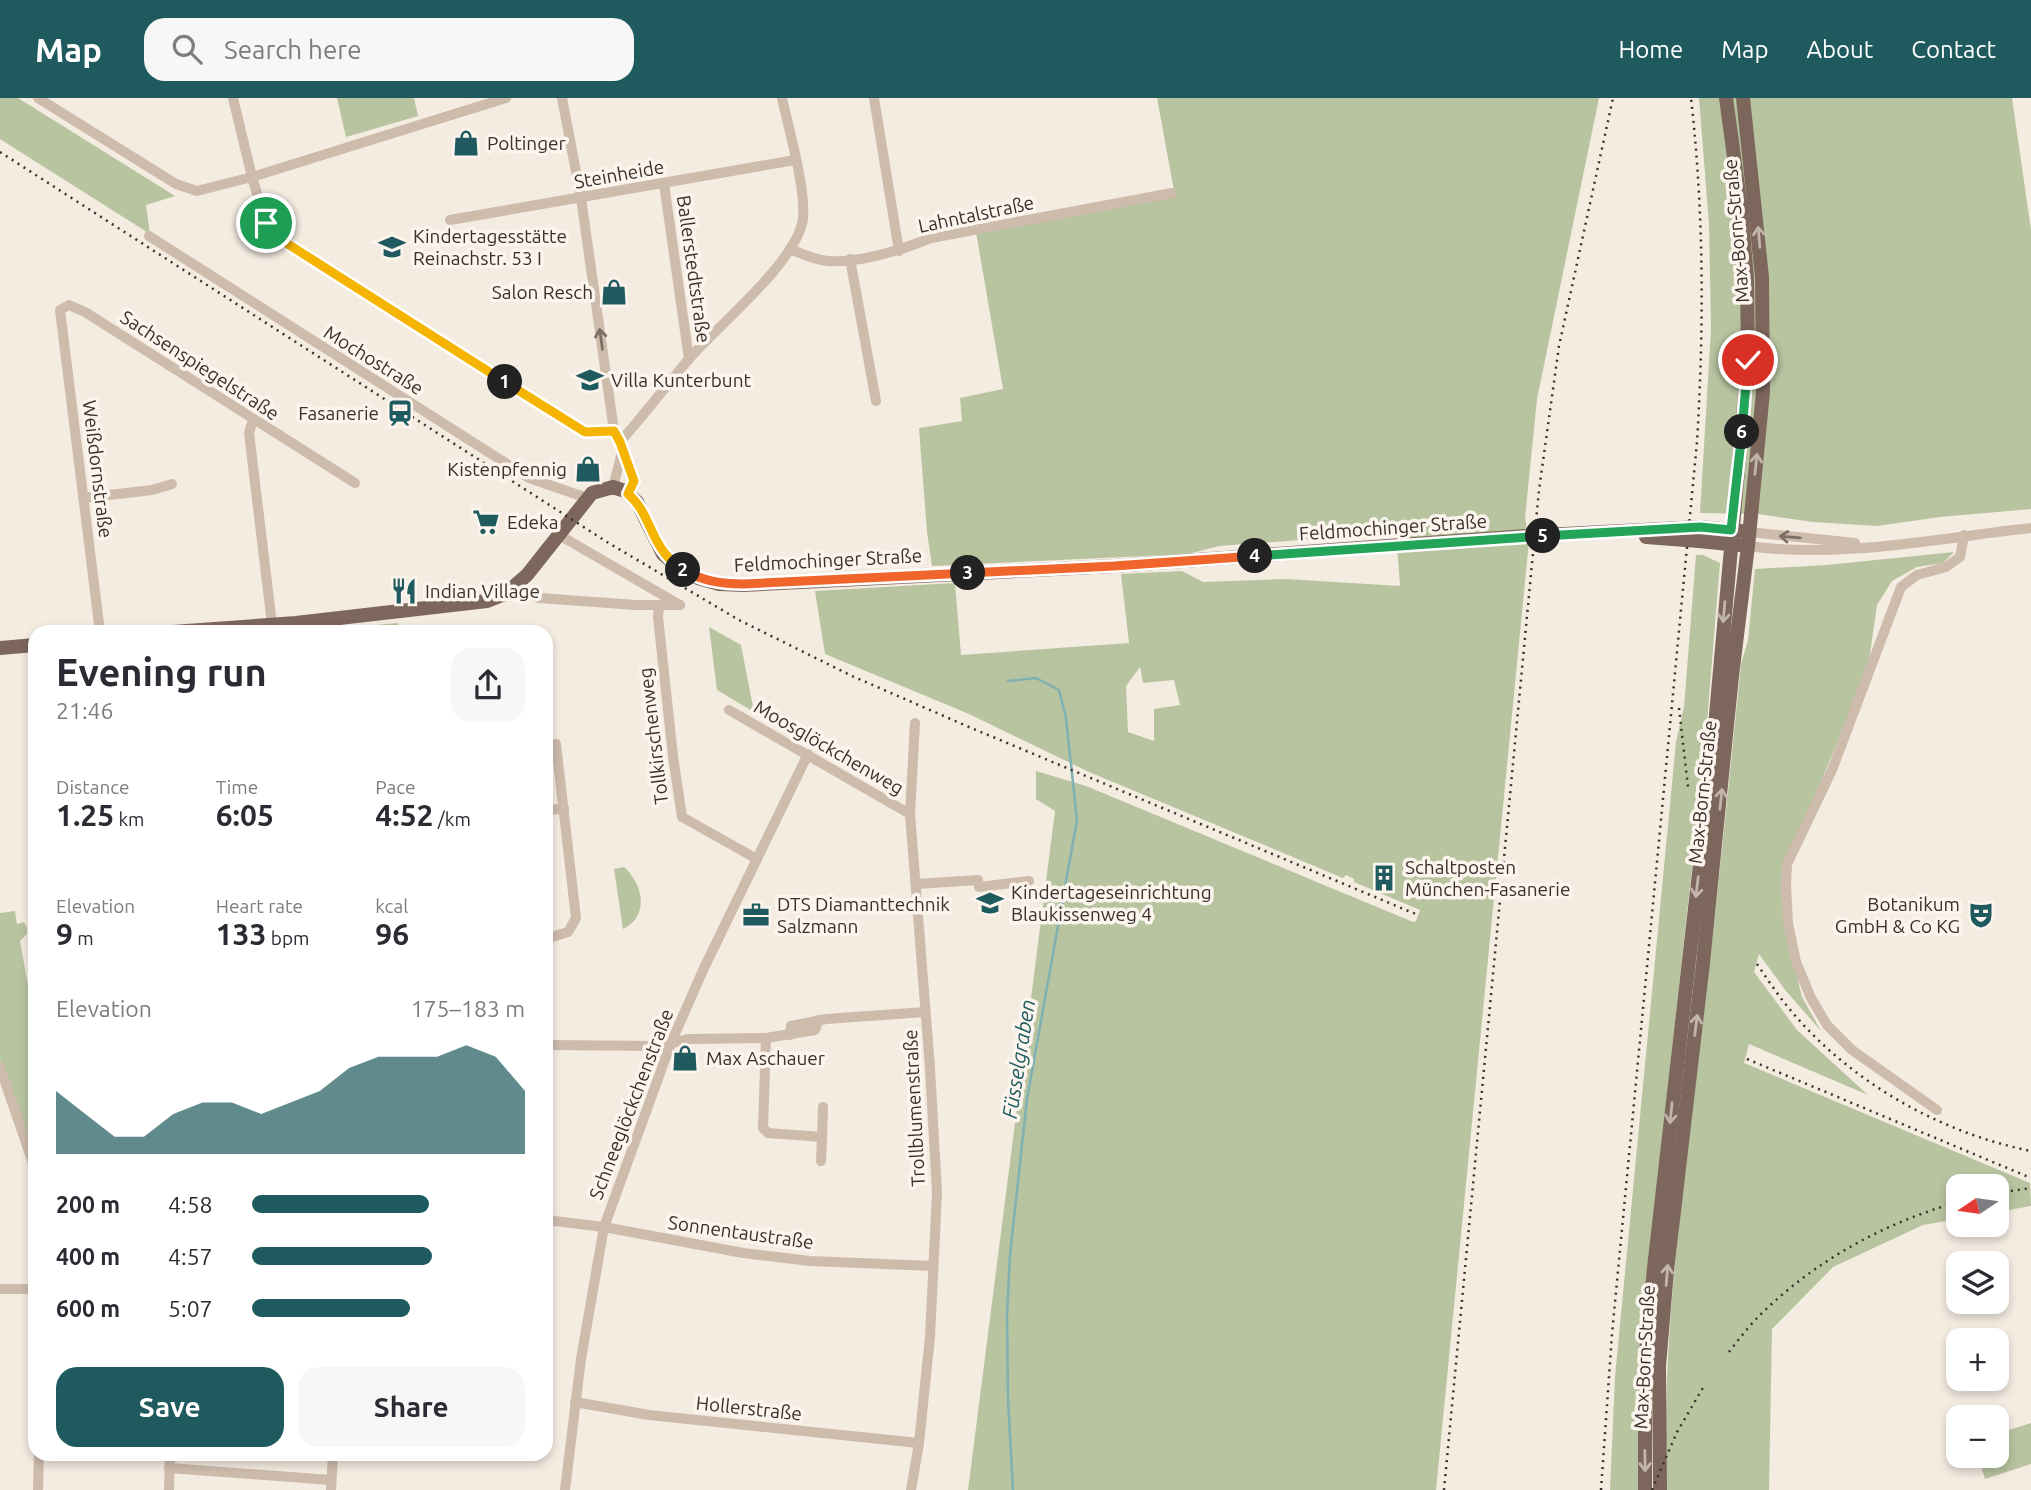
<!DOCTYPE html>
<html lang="en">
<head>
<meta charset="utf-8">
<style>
	:root { --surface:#fff; --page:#f7f7f7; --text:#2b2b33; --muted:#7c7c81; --accent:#1f5a5e }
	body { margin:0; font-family:Ubuntu,sans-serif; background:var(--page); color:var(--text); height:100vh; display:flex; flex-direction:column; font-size:26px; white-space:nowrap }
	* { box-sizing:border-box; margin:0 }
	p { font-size:23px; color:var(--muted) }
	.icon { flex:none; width:38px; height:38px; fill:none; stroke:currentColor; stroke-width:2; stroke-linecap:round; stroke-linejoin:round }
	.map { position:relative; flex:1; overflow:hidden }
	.drawer { position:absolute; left:28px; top:527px; width:525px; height:836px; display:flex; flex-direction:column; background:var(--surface); border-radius:21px; box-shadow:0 4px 10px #0003 }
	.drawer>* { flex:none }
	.needle { width:46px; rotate:257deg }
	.fabs { position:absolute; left:1946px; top:1076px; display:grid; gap:14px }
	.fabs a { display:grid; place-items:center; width:63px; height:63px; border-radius:14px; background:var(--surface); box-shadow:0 4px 10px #0003; font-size:35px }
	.pin { position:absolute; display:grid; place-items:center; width:60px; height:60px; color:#fff; margin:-30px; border:4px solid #fff; border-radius:50%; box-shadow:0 2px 7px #0007 }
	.km { position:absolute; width:35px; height:35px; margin:-18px; border-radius:50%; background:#222; color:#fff; font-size:19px; line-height:35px; text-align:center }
	.round { display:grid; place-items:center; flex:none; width:74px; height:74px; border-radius:21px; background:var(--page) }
	.headline { display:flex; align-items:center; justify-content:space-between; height:119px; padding:0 28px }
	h1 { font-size:38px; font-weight:700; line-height:52px }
	.stats { display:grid; grid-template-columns:repeat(3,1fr); gap:10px; height:119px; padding:7px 28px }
	.stats div { display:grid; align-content:center }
	.stats b { font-size:30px; font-weight:700 }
	.stats small { font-size:19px; font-weight:400 }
	.stats p { font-size:19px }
	.chart { height:196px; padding:14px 28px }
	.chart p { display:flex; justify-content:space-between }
	.chart svg { width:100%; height:126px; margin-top:7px; fill:var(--accent); opacity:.7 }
	.action { display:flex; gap:14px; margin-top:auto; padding:14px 28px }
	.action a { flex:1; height:80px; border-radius:21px; background:var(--accent); color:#fff; font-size:28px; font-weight:700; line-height:80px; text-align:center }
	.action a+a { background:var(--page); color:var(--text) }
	ul { padding:0 28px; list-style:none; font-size:23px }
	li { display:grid; grid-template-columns:112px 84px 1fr; align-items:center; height:52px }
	li i { height:18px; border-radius:9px; background:var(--accent) }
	header { display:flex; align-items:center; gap:42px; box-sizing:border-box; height:98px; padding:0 35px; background:var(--accent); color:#fff }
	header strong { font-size:33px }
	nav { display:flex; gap:38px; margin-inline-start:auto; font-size:24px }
	.search { width:490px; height:63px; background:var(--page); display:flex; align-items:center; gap:18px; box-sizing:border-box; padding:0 24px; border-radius:21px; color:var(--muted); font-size:26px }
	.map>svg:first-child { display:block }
	.green { fill:#b8c4a0; fill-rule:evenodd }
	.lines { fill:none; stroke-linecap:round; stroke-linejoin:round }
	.stream { stroke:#7fb0b2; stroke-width:2.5 }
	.minor { stroke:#cdbbac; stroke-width:10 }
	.major { stroke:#7d675c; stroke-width:14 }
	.rail { stroke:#3b302b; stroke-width:2.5; stroke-dasharray:2 5; stroke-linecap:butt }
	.major-bridge { stroke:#7d675c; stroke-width:14 }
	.oneway { stroke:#c2b5ac }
	.oneway2 { stroke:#7d6f65 }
	.split-1-casing { stroke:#fff; stroke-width:14 }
	.split-2-casing { stroke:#fff; stroke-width:14 }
	.split-3-casing { stroke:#fff; stroke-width:14 }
	.split-4-casing { stroke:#fff; stroke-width:14 }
	.split-5-casing { stroke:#fff; stroke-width:14 }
	.split-6-casing { stroke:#fff; stroke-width:14 }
	.split-7-casing { stroke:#fff; stroke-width:14 }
	.split-1 { stroke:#f5b400; stroke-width:9 }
	.split-2 { stroke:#f5b400; stroke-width:9 }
	.split-3 { stroke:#f0652b; stroke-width:9 }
	.split-4 { stroke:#f0652b; stroke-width:9 }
	.split-5 { stroke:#22a559; stroke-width:9 }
	.split-6 { stroke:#22a559; stroke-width:9 }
	.split-7 { stroke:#22a559; stroke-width:9 }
	.labels { text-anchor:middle; stroke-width:7; stroke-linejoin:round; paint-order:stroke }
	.poi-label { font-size:19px; fill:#3b302b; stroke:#fbf5ee; text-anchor:start }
	.street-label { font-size:19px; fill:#3b302b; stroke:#fbf5ee }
	.water-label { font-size:21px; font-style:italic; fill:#1f5a5e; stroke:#fbf5ee }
</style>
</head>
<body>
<header>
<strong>Map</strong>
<div class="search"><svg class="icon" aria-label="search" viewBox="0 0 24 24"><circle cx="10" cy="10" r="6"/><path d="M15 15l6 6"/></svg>Search here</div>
<nav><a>Home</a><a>Map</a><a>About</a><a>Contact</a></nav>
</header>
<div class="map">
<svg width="2031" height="1392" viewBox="0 0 2031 1392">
	<rect width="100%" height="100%" fill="#f4ebe1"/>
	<!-- green -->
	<g class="green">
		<polygon points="0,0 18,0 175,98 146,107 150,136 0,41"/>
		<polygon points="337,0 414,0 418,18 346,39"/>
		<path d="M1157 0H1599L1537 301 1525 420 1529 443 1436 1392H968L1055 713 1036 701V673L1086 688 1413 824 1416 823 1420 812 1354 784V781L1346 777 1343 780 1089 674 969 616 825 556 815 493 955 485 961 557 1129 545 1121 476 1182 473 1203 484 1286 481 1400 488 1396 435 1219 448 1188 456 932 468 927 434 919 330 962 323 960 300 1003 291 976 134 1175 98ZM1140 569 1143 585 1174 582 1180 607 1154 611V643L1128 634 1126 588Z"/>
		<polygon points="1699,0 2012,0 2031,132 2031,411 1940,419 1877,428 1813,424 1758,416 1700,415 1711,231 1709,126"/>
		<path d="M1954 454 1943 465 1917 469 1892 483 1877 507 1868 569 1786 769 1783 821 1802 899 1821 933 1786 893 1759 856 1754 874 1797 932 1868 997 1749 946 1744 965 2030 1085 2031 1108 1997 1114V1088H1958V1121L1923 1127 1833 1169 1772 1231 1769 1392H1667C1661 1254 1680 1118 1696 981 1713 843 1727 704 1741 566L1748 542 1755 471 1827 467Z"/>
		<polygon points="1696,457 1703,457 1720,465 1704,661 1643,1215 1639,1262 1638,1392 1610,1392 1615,1279 1676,644 1684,609"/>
		<polygon points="398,525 399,534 343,534 342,530"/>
		<polygon points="709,529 741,547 754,614 717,592"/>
		<path d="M624 769C643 786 650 818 623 831L614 771Z"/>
		<polygon points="15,813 17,826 24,824 27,830 27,836 20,843 35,927 35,1065 0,962 0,815"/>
		<polygon points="2031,1325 2031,1366 1985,1381 1978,1358 1997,1358 1997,1336"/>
	</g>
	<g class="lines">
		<!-- stream -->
		<polyline class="stream" points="1008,583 1036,580 1059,592 1066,620 1077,722 1027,1001 1010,1157 1007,1216 1008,1301 1013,1392"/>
		<!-- minor -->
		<g class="minor">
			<polyline points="38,0 176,86 197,93 252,79 506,0"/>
			<polyline points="233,0 252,79 266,125 272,136 575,329 585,334 614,333 620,344"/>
			<polyline points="562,0 581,100 614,333"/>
			<polyline points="874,0 899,153"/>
			<polyline points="664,86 689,261"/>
			<polyline points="450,122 795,62"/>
			<polyline points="149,138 529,380 587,400"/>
			<path d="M790 151C802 156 815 162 828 163 861 165 901 152 931 140L1172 95"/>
			<polyline points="850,161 876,303"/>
			<polyline points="253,322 249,335 272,526"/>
			<polyline points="613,389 623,351"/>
			<path d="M628 396 634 383 620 344C644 317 665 289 689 261 717 228 797 164 803 121 806 91 789 32 782 0"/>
			<polyline points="83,400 152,392 172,386"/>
			<polyline points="1749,434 1855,445"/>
			<polyline points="559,437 680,507"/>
			<path d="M1748 448C1842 461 1938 440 2031 430"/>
			<polyline points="516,487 528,496 539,500 636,507 680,507"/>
			<polyline points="659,508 658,519 673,658 682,719 757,761"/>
			<polyline points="100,534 60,212 69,207 85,214 355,385"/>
			<polyline points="729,612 910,716"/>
			<polyline points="546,713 564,710"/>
			<polyline points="916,786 978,782 979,789 1029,783"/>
			<polyline points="546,841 568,834 576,820 556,646"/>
			<polyline points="790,937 791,928 826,921 925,914"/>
			<polyline points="766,940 763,1030 768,1035 822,1039 821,1063"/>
			<polyline points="546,947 658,948 689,941 766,940 815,932 819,922"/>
			<polyline points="0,969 35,1071"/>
			<polyline points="1937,1012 1852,952 1827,927 1811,900 1796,864 1788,825 1786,787 1787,766 1832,672 1901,489 1917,477 1946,469 1960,459 1964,437"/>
			<polyline points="822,1039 823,1009"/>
			<polyline points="546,1122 604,1129 743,1155 810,1163 933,1168"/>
			<polyline points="0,1191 35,1191"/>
			<polyline points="575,1304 649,1317 919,1345"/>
			<polyline points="169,1370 331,1382"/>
			<polyline points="38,1392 39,1356"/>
			<polyline points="169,1392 170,1356"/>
			<polyline points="331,1392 333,1356"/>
			<polyline points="565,1392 581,1261 604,1129 671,945 704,870 808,656"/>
			<polyline points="911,1392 919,1345 930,1239 937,1095 930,970 910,716 915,625"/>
		</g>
		<!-- major -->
		<g class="major">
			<polyline points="1700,429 1741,433"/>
			<polyline points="1699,443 1739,447"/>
			<polyline points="173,534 296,525 487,503 505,496 527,477 592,395 613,389 625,393 637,404 663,456 680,471 698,480 719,486 744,487 1114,468 1526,438"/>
			<polyline points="0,550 35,547"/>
			<polyline points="1645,1392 1645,1266 1654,1170 1712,661 1748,262 1747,180 1741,110 1726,0"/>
			<polyline points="1660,1392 1659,1268 1667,1173 1703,865 1732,578 1748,448 1763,294 1762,179 1743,0"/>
		</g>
		<!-- rail -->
		<g class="rail">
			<polyline points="0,54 607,444 739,522 852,578 969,629 1418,817"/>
			<polyline points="1679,610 1688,689"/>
			<path d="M1757 866C1768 882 1779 899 1792 914 1852 985 1941 1035 2031 1053"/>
			<polyline points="1747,961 2031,1080"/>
			<polyline points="1997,1095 2031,1090"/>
			<path d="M1729 1254C1739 1241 1749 1228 1760 1217 1816 1162 1884 1125 1958 1104"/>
			<polyline points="1444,1392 1539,392 1559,248 1613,0"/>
			<path d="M1601 1392 1612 1236 1697 344C1704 228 1704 115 1691 0"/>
			<polyline points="1652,1392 1677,1334 1704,1288"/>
		</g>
		<!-- major-bridge -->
		<g class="major-bridge">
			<polyline points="1526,438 1700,429"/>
			<polyline points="1646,439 1699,443"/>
		</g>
	</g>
	<!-- one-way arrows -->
	<defs><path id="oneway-shaft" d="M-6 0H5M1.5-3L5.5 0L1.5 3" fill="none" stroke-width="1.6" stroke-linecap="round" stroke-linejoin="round" transform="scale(1.75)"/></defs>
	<g class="oneway">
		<use href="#oneway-shaft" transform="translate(1759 139) rotate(-95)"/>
		<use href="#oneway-shaft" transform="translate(1756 366) rotate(-84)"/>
		<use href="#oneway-shaft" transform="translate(1724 514) rotate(95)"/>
		<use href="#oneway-shaft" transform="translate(1721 701) rotate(-84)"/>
		<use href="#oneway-shaft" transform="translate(1697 789) rotate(97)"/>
		<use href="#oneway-shaft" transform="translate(1696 927) rotate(-83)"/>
		<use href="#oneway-shaft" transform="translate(1671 1015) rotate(96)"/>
		<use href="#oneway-shaft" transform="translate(1667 1177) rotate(-85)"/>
		<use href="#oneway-shaft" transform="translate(1645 1363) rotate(89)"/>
	</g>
	<g class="oneway2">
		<use href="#oneway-shaft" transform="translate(601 241) rotate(-98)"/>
		<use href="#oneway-shaft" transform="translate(1790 439) rotate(-175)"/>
	</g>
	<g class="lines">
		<!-- split-1 casing -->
		<g class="split-1-casing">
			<polyline id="split-1" points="266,125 272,136 505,284"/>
		</g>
		<!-- split-2 casing -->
		<g class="split-2-casing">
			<path id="split-2" d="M505 284 585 334 614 333 620 344 634 383 628 396C653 417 649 450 683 472"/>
		</g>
		<!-- split-3 casing -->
		<g class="split-3-casing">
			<path id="split-3" d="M683 472C703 483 721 486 744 486L968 475"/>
		</g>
		<!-- split-4 casing -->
		<g class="split-4-casing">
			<polyline id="split-4" points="968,475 1114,468 1255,458"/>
		</g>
		<!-- split-5 casing -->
		<g class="split-5-casing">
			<polyline id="split-5" points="1255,458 1543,438"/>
		</g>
		<!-- split-6 casing -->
		<g class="split-6-casing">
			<polyline id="split-6" points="1543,438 1700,429 1731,432 1742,334"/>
		</g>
		<!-- split-7 casing -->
		<g class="split-7-casing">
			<polyline id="split-7" points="1742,334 1748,262"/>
		</g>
		<!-- split-1 -->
		<use href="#split-1" class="split-1"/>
		<!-- split-2 -->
		<use href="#split-2" class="split-2"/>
		<!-- split-3 -->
		<use href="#split-3" class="split-3"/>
		<!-- split-4 -->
		<use href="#split-4" class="split-4"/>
		<!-- split-5 -->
		<use href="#split-5" class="split-5"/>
		<!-- split-6 -->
		<use href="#split-6" class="split-6"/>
		<!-- split-7 -->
		<use href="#split-7" class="split-7"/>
	</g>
	<!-- icons -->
	<defs>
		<g id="shop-bare" transform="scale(2.1)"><path d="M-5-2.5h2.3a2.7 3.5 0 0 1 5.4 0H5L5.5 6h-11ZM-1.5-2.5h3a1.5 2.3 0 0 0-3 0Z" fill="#1f5a5e" stroke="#fbf5ee" stroke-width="2.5" paint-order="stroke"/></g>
		<g id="school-bare" transform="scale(2.1)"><path d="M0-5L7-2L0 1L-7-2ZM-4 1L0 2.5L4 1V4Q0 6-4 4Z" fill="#1f5a5e" stroke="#fbf5ee" stroke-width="2.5" paint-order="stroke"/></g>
		<g id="station-bare" transform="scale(2.1)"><path d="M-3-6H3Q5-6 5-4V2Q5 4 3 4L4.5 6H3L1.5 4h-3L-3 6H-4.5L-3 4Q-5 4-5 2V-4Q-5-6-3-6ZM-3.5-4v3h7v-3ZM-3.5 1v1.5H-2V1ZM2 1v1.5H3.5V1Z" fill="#1f5a5e" stroke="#fbf5ee" stroke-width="2.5" paint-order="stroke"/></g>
		<g id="supermarket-bare" transform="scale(2.1)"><path d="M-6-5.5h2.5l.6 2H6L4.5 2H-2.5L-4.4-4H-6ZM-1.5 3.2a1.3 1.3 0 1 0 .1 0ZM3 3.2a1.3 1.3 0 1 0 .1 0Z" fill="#1f5a5e" stroke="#fbf5ee" stroke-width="2.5" paint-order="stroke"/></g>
		<g id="restaurant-bare" transform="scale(2.1)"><path d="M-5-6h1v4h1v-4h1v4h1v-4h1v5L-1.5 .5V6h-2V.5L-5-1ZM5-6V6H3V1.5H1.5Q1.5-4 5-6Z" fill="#1f5a5e" stroke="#fbf5ee" stroke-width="2.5" paint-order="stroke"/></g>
		<g id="building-bare" transform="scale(2.1)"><path d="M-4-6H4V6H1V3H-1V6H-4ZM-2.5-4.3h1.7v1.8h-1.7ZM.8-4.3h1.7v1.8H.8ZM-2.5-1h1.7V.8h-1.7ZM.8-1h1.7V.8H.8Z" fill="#1f5a5e" stroke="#fbf5ee" stroke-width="2.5" paint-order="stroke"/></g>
		<g id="office-bare" transform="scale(2.1)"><path d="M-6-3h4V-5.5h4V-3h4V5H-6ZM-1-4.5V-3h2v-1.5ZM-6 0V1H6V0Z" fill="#1f5a5e" stroke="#fbf5ee" stroke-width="2.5" paint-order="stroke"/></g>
		<g id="theatre-bare" transform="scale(2.1)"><path d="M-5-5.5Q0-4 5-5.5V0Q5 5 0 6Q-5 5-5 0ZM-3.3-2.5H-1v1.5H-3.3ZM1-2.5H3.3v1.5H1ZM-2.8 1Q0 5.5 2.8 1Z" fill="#1f5a5e" stroke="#fbf5ee" stroke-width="2.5" paint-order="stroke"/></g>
	</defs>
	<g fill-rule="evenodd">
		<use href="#shop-bare" x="466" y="45"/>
		<use href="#school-bare" x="392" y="149"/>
		<use href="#shop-bare" x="614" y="194"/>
		<use href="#school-bare" x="590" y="282"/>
		<use href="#station-bare" x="400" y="315"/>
		<use href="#shop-bare" x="588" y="371"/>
		<use href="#supermarket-bare" x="486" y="424"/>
		<use href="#restaurant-bare" x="404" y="493"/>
		<use href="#building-bare" x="1384" y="780"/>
		<use href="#school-bare" x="990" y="805"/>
		<use href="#office-bare" x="756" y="817"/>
		<use href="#theatre-bare" x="1981" y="817"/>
		<use href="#shop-bare" x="685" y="960"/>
	</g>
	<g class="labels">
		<!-- poi labels -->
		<g class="poi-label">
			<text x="487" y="52">Poltinger</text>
			<text x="413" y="145">Kindertagesstätte<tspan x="413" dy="22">Reinachstr. 53 I</tspan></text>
			<text x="593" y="201" text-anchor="end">Salon Resch</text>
			<text x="611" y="289">Villa Kunterbunt</text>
			<text x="379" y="322" text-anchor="end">Fasanerie</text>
			<text x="567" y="378" text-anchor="end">Kistenpfennig</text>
			<text x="507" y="431">Edeka</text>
			<text x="425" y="500">Indian Village</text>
			<text x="1405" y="776">Schaltposten<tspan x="1405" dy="22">München-Fasanerie</tspan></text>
			<text x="1011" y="801">Kindertageseinrichtung<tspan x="1011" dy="22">Blaukissenweg 4</tspan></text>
			<text x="777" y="813">DTS Diamanttechnik<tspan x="777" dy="22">Salzmann</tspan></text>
			<text x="1960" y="813" text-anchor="end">Botanikum<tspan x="1960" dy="22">GmbH &amp; Co KG</tspan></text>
			<text x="706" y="967">Max Aschauer</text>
		</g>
		<!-- street labels -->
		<g class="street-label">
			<text transform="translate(619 76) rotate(-10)" y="7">Steinheide</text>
			<text transform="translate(976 116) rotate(-12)" y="7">Lahntalstraße</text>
			<text transform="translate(1736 133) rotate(-95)" y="7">Max-Born-Straße</text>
			<text transform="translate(694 171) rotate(82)" y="7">Ballerstedtstraße</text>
			<text transform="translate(374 262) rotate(32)" y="7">Mochostraße</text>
			<text transform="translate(200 267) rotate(33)" y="7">Sachsenspiegelstraße</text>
			<text transform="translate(98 371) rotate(83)" y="7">Weißdornstraße</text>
			<text transform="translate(1393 429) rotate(-4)" y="7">Feldmochinger Straße</text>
			<text transform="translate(828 462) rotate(-3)" y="7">Feldmochinger Straße</text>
			<text transform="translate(653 638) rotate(-97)" y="7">Tollkirschenweg</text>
			<text transform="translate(829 649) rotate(30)" y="7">Moosglöckchenweg</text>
			<text transform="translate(1702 694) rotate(-84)" y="7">Max-Born-Straße</text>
			<text transform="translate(631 1006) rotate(-69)" y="7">Schneeglöckchenstraße</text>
			<text transform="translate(914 1010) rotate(-93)" y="7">Trollblumenstraße</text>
			<text transform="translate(741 1134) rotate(8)" y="7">Sonnentaustraße</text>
			<text transform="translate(1644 1259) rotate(-87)" y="7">Max-Born-Straße</text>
			<text transform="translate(749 1310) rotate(6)" y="7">Hollerstraße</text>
		</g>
		<!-- water labels -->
		<g class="water-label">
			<text transform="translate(1019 961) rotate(-81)" y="7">Füsselgraben</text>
		</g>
	</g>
</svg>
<div class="fabs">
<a><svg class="needle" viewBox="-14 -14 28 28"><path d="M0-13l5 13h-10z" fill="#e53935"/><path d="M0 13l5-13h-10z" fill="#7c7c81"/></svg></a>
<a><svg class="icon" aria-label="layers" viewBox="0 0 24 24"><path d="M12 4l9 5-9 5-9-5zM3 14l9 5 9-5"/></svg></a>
<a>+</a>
<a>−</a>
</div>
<div class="pin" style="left:266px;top:125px;background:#1e9e55"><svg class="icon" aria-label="arrive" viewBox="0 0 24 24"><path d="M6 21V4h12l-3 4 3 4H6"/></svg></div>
<div class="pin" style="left:1748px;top:262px;background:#d93025"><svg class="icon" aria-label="check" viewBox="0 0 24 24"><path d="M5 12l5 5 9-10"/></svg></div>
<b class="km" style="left:505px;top:284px">1</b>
<b class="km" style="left:683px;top:472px">2</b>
<b class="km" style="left:968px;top:475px">3</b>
<b class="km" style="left:1255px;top:458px">4</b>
<b class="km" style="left:1543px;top:438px">5</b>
<b class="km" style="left:1742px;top:334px">6</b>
<section class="drawer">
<div class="headline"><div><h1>Evening run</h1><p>21:46</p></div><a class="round"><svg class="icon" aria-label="share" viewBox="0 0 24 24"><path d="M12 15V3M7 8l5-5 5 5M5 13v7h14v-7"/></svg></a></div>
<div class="stats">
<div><p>Distance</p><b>1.25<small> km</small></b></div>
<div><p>Time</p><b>6:05</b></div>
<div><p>Pace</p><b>4:52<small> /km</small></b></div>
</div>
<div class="stats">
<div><p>Elevation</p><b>9<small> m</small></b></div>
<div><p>Heart rate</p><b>133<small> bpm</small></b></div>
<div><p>kcal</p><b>96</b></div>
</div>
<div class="chart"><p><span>Elevation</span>175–183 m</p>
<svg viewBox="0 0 160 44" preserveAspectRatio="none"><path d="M0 44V22L10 30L20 38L30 38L40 30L50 26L60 26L70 30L80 26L90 22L100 14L110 10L120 10L130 10L140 6L150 10L160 22V44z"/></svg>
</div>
<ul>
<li><b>200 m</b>4:58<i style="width:65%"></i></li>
<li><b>400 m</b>4:57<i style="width:66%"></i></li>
<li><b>600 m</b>5:07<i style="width:58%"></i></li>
</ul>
<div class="action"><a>Save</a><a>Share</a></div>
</section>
</div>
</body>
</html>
